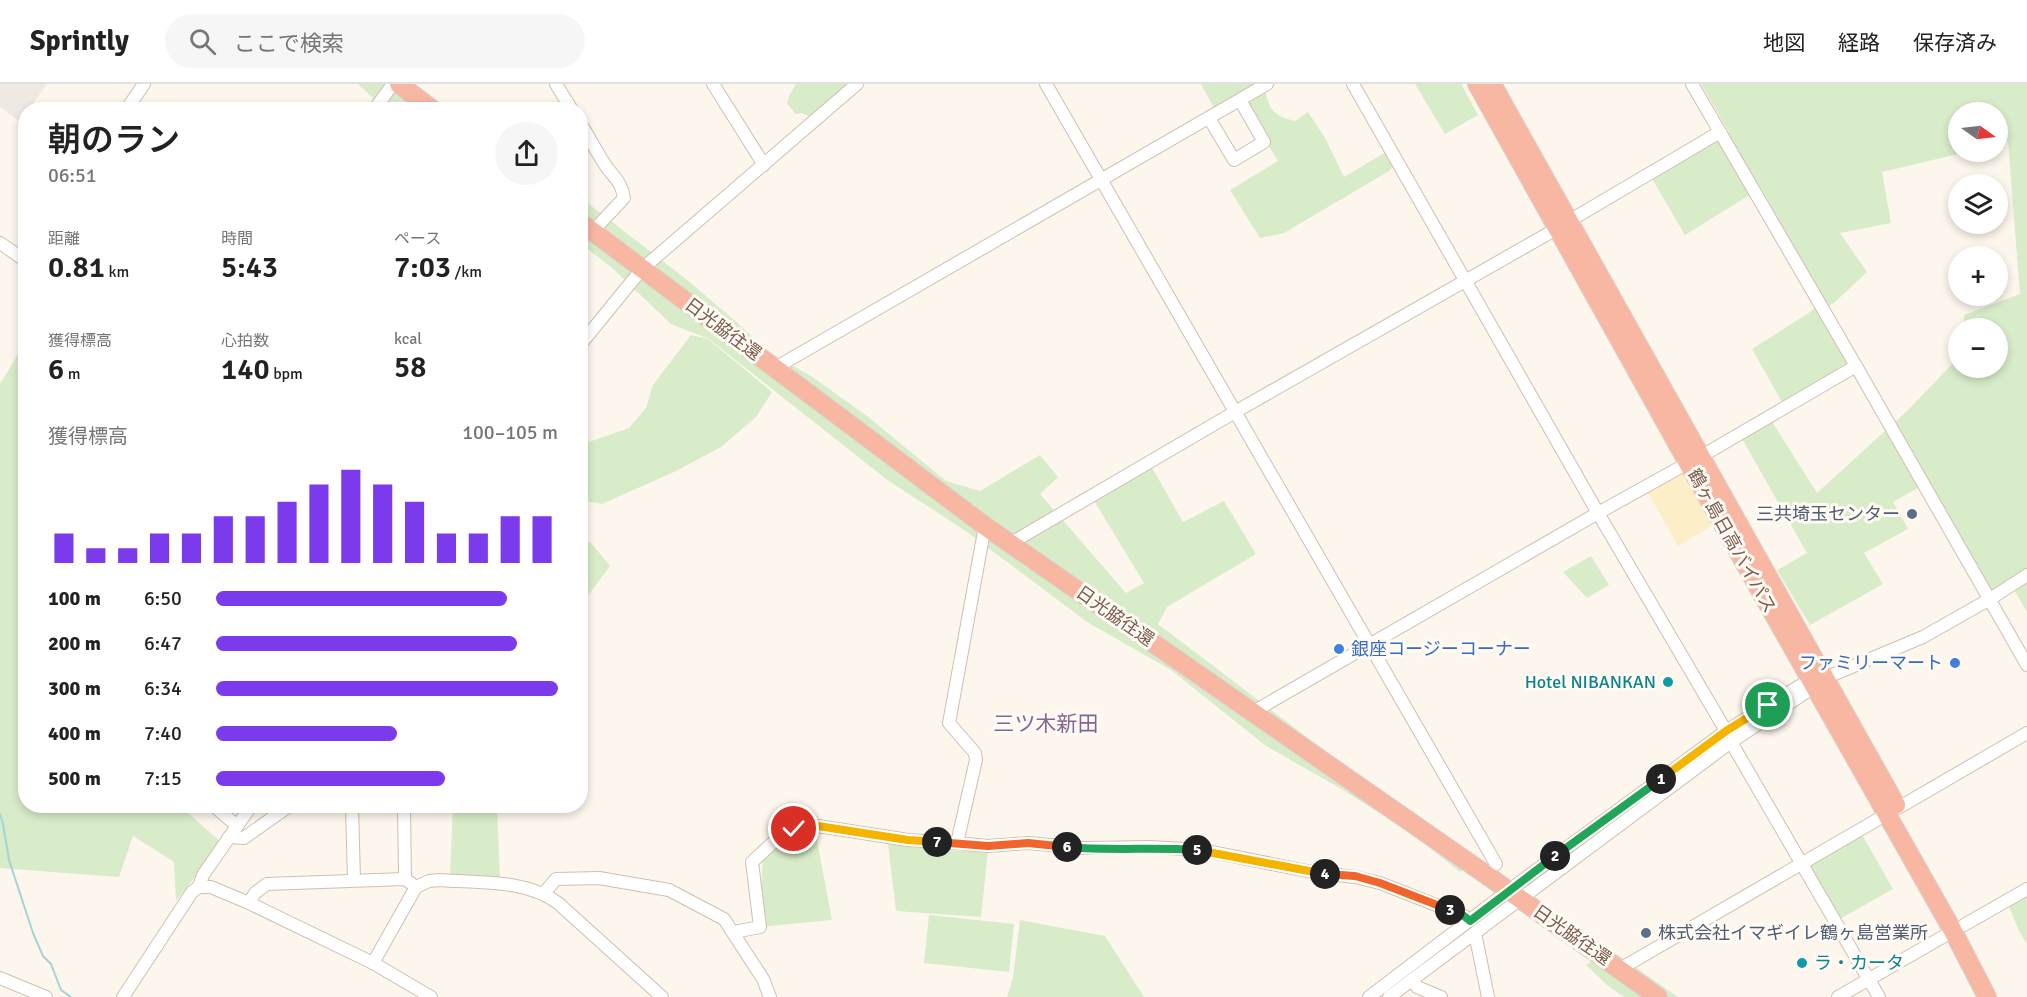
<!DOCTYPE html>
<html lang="ja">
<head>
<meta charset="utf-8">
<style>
	:root { --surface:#fff; --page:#f6f6f6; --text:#222; --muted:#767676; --line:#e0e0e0; --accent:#7c3aed }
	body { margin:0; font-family:Signika,"Noto Sans JP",sans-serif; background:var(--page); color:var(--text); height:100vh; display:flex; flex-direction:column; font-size:22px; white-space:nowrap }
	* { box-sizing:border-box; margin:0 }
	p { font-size:20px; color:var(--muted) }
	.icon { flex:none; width:33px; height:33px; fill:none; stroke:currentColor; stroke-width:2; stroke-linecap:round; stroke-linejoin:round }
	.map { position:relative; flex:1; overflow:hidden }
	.details { position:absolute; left:18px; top:18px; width:570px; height:711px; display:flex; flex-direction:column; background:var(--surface); border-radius:24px; box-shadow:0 3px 9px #0003 }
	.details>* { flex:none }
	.needle { width:39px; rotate:104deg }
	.tools { position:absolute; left:1948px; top:18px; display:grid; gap:12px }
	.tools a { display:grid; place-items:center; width:60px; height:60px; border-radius:50%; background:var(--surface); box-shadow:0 3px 9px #0003; font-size:30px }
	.pin { position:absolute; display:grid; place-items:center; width:51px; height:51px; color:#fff; margin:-26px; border:3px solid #fff; border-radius:50%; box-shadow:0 2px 6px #0007 }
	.km { position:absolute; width:30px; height:30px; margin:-15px; border-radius:50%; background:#222; color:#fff; font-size:16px; line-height:30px; text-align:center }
	.round { display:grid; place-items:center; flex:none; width:63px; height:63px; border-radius:32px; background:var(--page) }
	.head { display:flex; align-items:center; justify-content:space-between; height:102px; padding:0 30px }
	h1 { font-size:33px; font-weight:600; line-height:45px }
	.metrics { display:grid; grid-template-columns:repeat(3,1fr); gap:9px; height:102px; padding:6px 30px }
	.metrics div { display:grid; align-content:center }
	.metrics b { font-size:30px; font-weight:600 }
	.metrics small { font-size:16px; font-weight:400 }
	.metrics p { font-size:16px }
	.chart { height:168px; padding:12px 30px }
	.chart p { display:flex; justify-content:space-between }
	.chart svg { width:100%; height:108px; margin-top:6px; stroke:var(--accent); stroke-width:6 }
	ul { padding:0 30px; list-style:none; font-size:20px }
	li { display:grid; grid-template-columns:96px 72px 1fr; align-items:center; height:45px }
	li i { height:15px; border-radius:8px; background:var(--accent) }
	header { display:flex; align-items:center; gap:36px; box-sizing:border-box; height:84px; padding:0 30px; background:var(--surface); border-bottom:2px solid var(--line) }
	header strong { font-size:28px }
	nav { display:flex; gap:33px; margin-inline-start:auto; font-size:21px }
	.search { width:420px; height:54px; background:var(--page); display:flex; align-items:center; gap:15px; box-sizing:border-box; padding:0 21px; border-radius:33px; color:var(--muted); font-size:22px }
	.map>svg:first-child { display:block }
	.industrial { fill:#efe9e4 }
	.green { fill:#d8ecc9 }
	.sand { fill:#fcefc7 }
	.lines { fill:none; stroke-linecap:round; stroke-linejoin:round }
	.stream { stroke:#a5d3da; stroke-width:2 }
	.minor-casing { stroke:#d1beb0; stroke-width:14 }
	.highway-casing { stroke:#dad1cd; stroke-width:20 }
	.minor { stroke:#fff; stroke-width:12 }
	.highway { stroke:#f7b7a3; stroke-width:18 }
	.split-1-casing { stroke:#fff; stroke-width:12 }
	.split-2-casing { stroke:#fff; stroke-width:12 }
	.split-3-casing { stroke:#fff; stroke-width:12 }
	.split-4-casing { stroke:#fff; stroke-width:12 }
	.split-5-casing { stroke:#fff; stroke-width:12 }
	.split-6-casing { stroke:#fff; stroke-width:12 }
	.split-7-casing { stroke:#fff; stroke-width:12 }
	.split-8-casing { stroke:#fff; stroke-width:12 }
	.split-1 { stroke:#f5b400; stroke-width:8 }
	.split-2 { stroke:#22a559; stroke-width:8 }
	.split-3 { stroke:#22a559; stroke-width:8 }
	.split-4 { stroke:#f0652b; stroke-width:8 }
	.split-5 { stroke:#f5b400; stroke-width:8 }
	.split-6 { stroke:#22a559; stroke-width:8 }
	.split-7 { stroke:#f0652b; stroke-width:8 }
	.split-8 { stroke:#f5b400; stroke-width:8 }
	.service-dot { fill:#5c6f8a; stroke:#fffaf3; stroke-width:2 }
	.shop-dot { fill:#3f7fe0; stroke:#fffaf3; stroke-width:2 }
	.culture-dot { fill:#0f9aa8; stroke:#fffaf3; stroke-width:2 }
	.labels { text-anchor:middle; stroke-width:6; stroke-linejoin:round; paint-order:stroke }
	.street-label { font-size:18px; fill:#7a5c4d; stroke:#fffaf3 }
	.service-label { font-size:18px; fill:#4e5e75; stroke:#fffaf3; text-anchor:end }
	.shop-label { font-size:18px; fill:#366cbe; stroke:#fffaf3; text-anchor:start }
	.culture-label { font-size:18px; fill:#0d838f; stroke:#fffaf3; text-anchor:end }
	.quarter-label { font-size:21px; fill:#846695; stroke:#fffaf3 }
</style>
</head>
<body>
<header>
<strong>Sprintly</strong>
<div class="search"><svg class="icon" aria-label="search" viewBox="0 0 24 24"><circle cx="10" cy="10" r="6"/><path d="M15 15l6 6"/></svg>ここで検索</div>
<nav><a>地図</a><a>経路</a><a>保存済み</a></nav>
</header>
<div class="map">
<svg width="2027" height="913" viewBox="0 0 2027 913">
	<rect width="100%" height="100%" fill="#fdf6ec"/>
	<!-- industrial -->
	<polygon class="industrial" points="0,0 47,0 29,25 26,26 25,30 21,35 18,36 0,23"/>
	<!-- green -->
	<g class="green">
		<polygon points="358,0 410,0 443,25 385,25"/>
		<polygon points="796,0 855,0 810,33 802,29 796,30 787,19 789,12"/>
		<path d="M1201 0H1264C1268 23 1271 32 1295 37L1308 28 1325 54 1344 93 1389 66 1396 79 1389 87 1284 149 1260 154 1230 106 1278 77 1238 12 1214 24Z"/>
		<polygon points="1415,0 1461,0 1478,31 1445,50"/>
		<polygon points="1701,0 2027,0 2027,528 2009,497 1994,505 1989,505 1927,399 1893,418 1908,445 1864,469 1883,500 1810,541 1777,486 1807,469 1741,353 1771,336 1817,409 1907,327 1959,273 1959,284 1998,284 1998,244 1964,244 1964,231 2020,210 2008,58 1998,60 1998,28 1959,28 1959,68 1967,68 1882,88 1891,139 1840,149 1867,188 1835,218 1819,228 1849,281 1782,318 1752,265 1810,228 1824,217 1761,104 1685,151 1651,93 1729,48"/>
		<polygon points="585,117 686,195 748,248 758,262 811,292 867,332 946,397 980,407 1040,371 1058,393 1040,410 1126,509 1144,499 1093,415 1151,382 1183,438 1224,417 1256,470 1167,523 1158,540 1312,657 1478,776 1460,788 1411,749 1338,703 1266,662 1171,586 1087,538 967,448 886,395 709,255 671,240 611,183 581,160 580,123"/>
		<polygon points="691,251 708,255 772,308 756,333 721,363 674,388 602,420 581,416 581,352 589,358 629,344 646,324 653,301"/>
		<polygon points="25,259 26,452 22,457 26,464 26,722 180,722 222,759 176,817 174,778 133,752 119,793 0,784 0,300"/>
		<polygon points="581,452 592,460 610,482 581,521"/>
		<polygon points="1591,472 1609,501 1587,514 1563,488"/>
		<polygon points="453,722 497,722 500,798 450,792"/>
		<polygon points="1861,749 1893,805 1838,836 1806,780"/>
		<polygon points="816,751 832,836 760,843 763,768"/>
		<polygon points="888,760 940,766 988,767 981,833 896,827"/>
		<polygon points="2027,809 2027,860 2019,847 2008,820"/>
		<polygon points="929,831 1014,840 1009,888 924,879"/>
		<polygon points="1020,836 1105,852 1144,913 1007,913 1013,894"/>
		<polygon points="1612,867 1678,913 1624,913 1607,901 1586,881 1594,875"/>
	</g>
	<!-- sand -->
	<polygon class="sand" points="1682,387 1713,441 1678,462 1647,407"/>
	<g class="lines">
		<!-- stream -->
		<polyline class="stream" points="0,730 3,740 9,776 33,849 43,872 51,880 61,906 71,913"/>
		<!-- minor casing -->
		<g class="minor-casing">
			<g id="minor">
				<polyline points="556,0 572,26"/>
				<polyline points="713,0 764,81"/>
				<polyline points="1046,0 1496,780"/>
				<polyline points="1353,0 1598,429 1726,647"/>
				<polyline points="1692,0 1856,282 2027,581"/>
				<polyline points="126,26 144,0"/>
				<polyline points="374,26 393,0"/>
				<polyline points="1209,34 1234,76 1264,58 1240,16"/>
				<path d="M580 39C590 54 598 71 608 85 616 95 622 100 624 114L593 147"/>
				<polyline points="1569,137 1720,48"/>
				<polyline points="0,159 26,177"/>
				<polyline points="580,261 642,185 857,0"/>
				<polyline points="775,284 1267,0"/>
				<polyline points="1700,373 1856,282"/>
				<polyline points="985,442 949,639 975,669 976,676 957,759 988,762 1028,759 1084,764 1150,763 1202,766 1312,788 1355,793 1380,799 1464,832 1470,837"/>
				<polyline points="1011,459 1235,328 1558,144"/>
				<polyline points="1253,628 1598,429 1688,379"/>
				<polyline points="1731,658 1879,913"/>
				<polyline points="214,722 237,742"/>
				<polyline points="352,722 354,796"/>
				<polyline points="404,722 405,795"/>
				<polyline points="1898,724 2027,649"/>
				<polyline points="229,753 244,754 289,722"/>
				<polyline points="199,803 203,791 251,722"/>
				<polyline points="544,809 556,795 599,794 669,806 724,835 763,895 770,913"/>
				<polyline points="249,819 255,809 267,800 405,795 416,803"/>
				<polyline points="1964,841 2027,805"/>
				<polyline points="734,848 760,843 752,778 781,751 807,742 818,742 908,756 957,759"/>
				<polyline points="1475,849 1488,913"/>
				<path d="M373 879 416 803 429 797 439 796C478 799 525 795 558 819L662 913"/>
				<polyline points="1620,885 1887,730"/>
				<polyline points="0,894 46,913"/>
				<polyline points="1412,896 1417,903 1441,913"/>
				<polyline points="123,913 192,808 199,803 211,803 249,819 373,879 431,913"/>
				<polyline points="1369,913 1508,807 1726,647 1811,595 1825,594 1923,553 1990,515 2027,491"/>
				<polyline points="1389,913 1731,658 1820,599"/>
				<polyline points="1838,913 1953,847"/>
			</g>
		</g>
		<!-- highway casing -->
		<g class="highway-casing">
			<g id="highway">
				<polyline points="399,0 433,26"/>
				<polyline points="1477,0 1688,379 1953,847 1987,913"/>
				<polyline points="1492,0 1896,721"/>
				<polyline points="580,138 985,442 1488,792 1658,913"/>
			</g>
		</g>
		<!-- minor -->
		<use href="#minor" class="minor"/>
		<!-- highway -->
		<use href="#highway" class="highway"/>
	</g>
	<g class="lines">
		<!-- split-1 casing -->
		<g class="split-1-casing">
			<polyline id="split-1" points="1661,695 1726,647 1768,621"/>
		</g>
		<!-- split-2 casing -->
		<g class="split-2-casing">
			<polyline id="split-2" points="1555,772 1661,695"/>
		</g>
		<!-- split-3 casing -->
		<g class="split-3-casing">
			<polyline id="split-3" points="1450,826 1464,832 1470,837 1555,772"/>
		</g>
		<!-- split-4 casing -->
		<g class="split-4-casing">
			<polyline id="split-4" points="1325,790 1355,792 1380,799 1450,826"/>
		</g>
		<!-- split-5 casing -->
		<g class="split-5-casing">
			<polyline id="split-5" points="1197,766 1325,790"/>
		</g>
		<!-- split-6 casing -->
		<g class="split-6-casing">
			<path id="split-6" d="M1067 763C1110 767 1154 763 1197 766"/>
		</g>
		<!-- split-7 casing -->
		<g class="split-7-casing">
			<polyline id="split-7" points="937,758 988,762 1028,759 1067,763"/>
		</g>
		<!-- split-8 casing -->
		<g class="split-8-casing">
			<polyline id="split-8" points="794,745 818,742 908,756 937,758"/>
		</g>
		<!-- split-1 -->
		<use href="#split-1" class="split-1"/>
		<!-- split-2 -->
		<use href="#split-2" class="split-2"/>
		<!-- split-3 -->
		<use href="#split-3" class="split-3"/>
		<!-- split-4 -->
		<use href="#split-4" class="split-4"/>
		<!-- split-5 -->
		<use href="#split-5" class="split-5"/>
		<!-- split-6 -->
		<use href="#split-6" class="split-6"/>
		<!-- split-7 -->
		<use href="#split-7" class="split-7"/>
		<!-- split-8 -->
		<use href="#split-8" class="split-8"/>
	</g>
	<!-- markers -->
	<g class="service-dot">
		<circle cx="1912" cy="430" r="6"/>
		<circle cx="1646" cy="849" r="6"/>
	</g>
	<g class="shop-dot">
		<circle cx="1339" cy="565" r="6"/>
		<circle cx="1955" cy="579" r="6"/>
	</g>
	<g class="culture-dot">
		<circle cx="1668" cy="598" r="6"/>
		<circle cx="1802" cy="879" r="6"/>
	</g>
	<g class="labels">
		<!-- street labels -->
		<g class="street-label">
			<text transform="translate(723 245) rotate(37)" y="6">日光脇往還</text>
			<text transform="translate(1732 457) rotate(61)" y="6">鶴ヶ島日高バイパス</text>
			<text transform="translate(1115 532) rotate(35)" y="6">日光脇往還</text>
			<text transform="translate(1572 851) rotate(35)" y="6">日光脇往還</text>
		</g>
		<!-- service labels -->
		<g class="service-label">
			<text x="1900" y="436">三共埼玉センター</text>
			<text x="1658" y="855" text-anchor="start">株式会社イマギイレ鶴ヶ島営業所</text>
		</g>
		<!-- shop labels -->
		<g class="shop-label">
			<text x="1351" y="571">銀座コージーコーナー</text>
			<text x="1943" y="585" text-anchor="end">ファミリーマート</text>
		</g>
		<!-- culture labels -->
		<g class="culture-label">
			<text x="1656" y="604">Hotel NIBANKAN</text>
			<text x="1814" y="885" text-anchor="start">ラ・カータ</text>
		</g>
		<!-- quarter labels -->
		<g class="quarter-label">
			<text x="1046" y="647">三ツ木新田</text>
		</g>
	</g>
</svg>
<div class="tools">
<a><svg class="needle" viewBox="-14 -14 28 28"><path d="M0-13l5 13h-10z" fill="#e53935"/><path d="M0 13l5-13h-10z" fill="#767676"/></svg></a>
<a><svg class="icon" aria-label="layers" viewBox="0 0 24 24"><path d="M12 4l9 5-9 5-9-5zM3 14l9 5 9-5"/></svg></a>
<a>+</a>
<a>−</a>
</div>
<div class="pin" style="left:1768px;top:621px;background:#1e9e55"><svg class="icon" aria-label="arrive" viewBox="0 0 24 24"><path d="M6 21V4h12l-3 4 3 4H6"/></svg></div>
<div class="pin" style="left:794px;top:745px;background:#d93025"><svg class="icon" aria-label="check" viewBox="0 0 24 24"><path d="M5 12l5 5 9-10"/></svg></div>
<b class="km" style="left:1661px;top:695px">1</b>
<b class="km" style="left:1555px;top:772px">2</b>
<b class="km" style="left:1450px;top:826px">3</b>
<b class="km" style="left:1325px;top:790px">4</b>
<b class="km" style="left:1197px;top:766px">5</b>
<b class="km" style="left:1067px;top:763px">6</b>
<b class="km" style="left:937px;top:758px">7</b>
<section class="details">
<div class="head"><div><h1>朝のラン</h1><p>06:51</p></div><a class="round"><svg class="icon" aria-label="share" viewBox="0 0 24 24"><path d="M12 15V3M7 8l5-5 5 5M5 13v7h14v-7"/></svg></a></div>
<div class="metrics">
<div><p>距離</p><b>0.81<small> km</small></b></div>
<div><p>時間</p><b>5:43</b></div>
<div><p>ペース</p><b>7:03<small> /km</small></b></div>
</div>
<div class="metrics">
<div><p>獲得標高</p><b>6<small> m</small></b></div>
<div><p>心拍数</p><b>140<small> bpm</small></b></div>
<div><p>kcal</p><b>58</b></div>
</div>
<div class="chart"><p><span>獲得標高</span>100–105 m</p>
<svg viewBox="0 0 160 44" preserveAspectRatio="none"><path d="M5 44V32M15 44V38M25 44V38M35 44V32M45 44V32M55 44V25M65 44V25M75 44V19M85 44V12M95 44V6M105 44V12M115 44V19M125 44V32M135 44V32M145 44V25M155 44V25"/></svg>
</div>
<ul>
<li><b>100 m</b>6:50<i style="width:85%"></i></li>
<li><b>200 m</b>6:47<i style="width:88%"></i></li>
<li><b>300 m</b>6:34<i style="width:100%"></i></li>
<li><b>400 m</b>7:40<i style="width:53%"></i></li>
<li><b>500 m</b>7:15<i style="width:67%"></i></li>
</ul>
</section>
</div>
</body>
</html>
